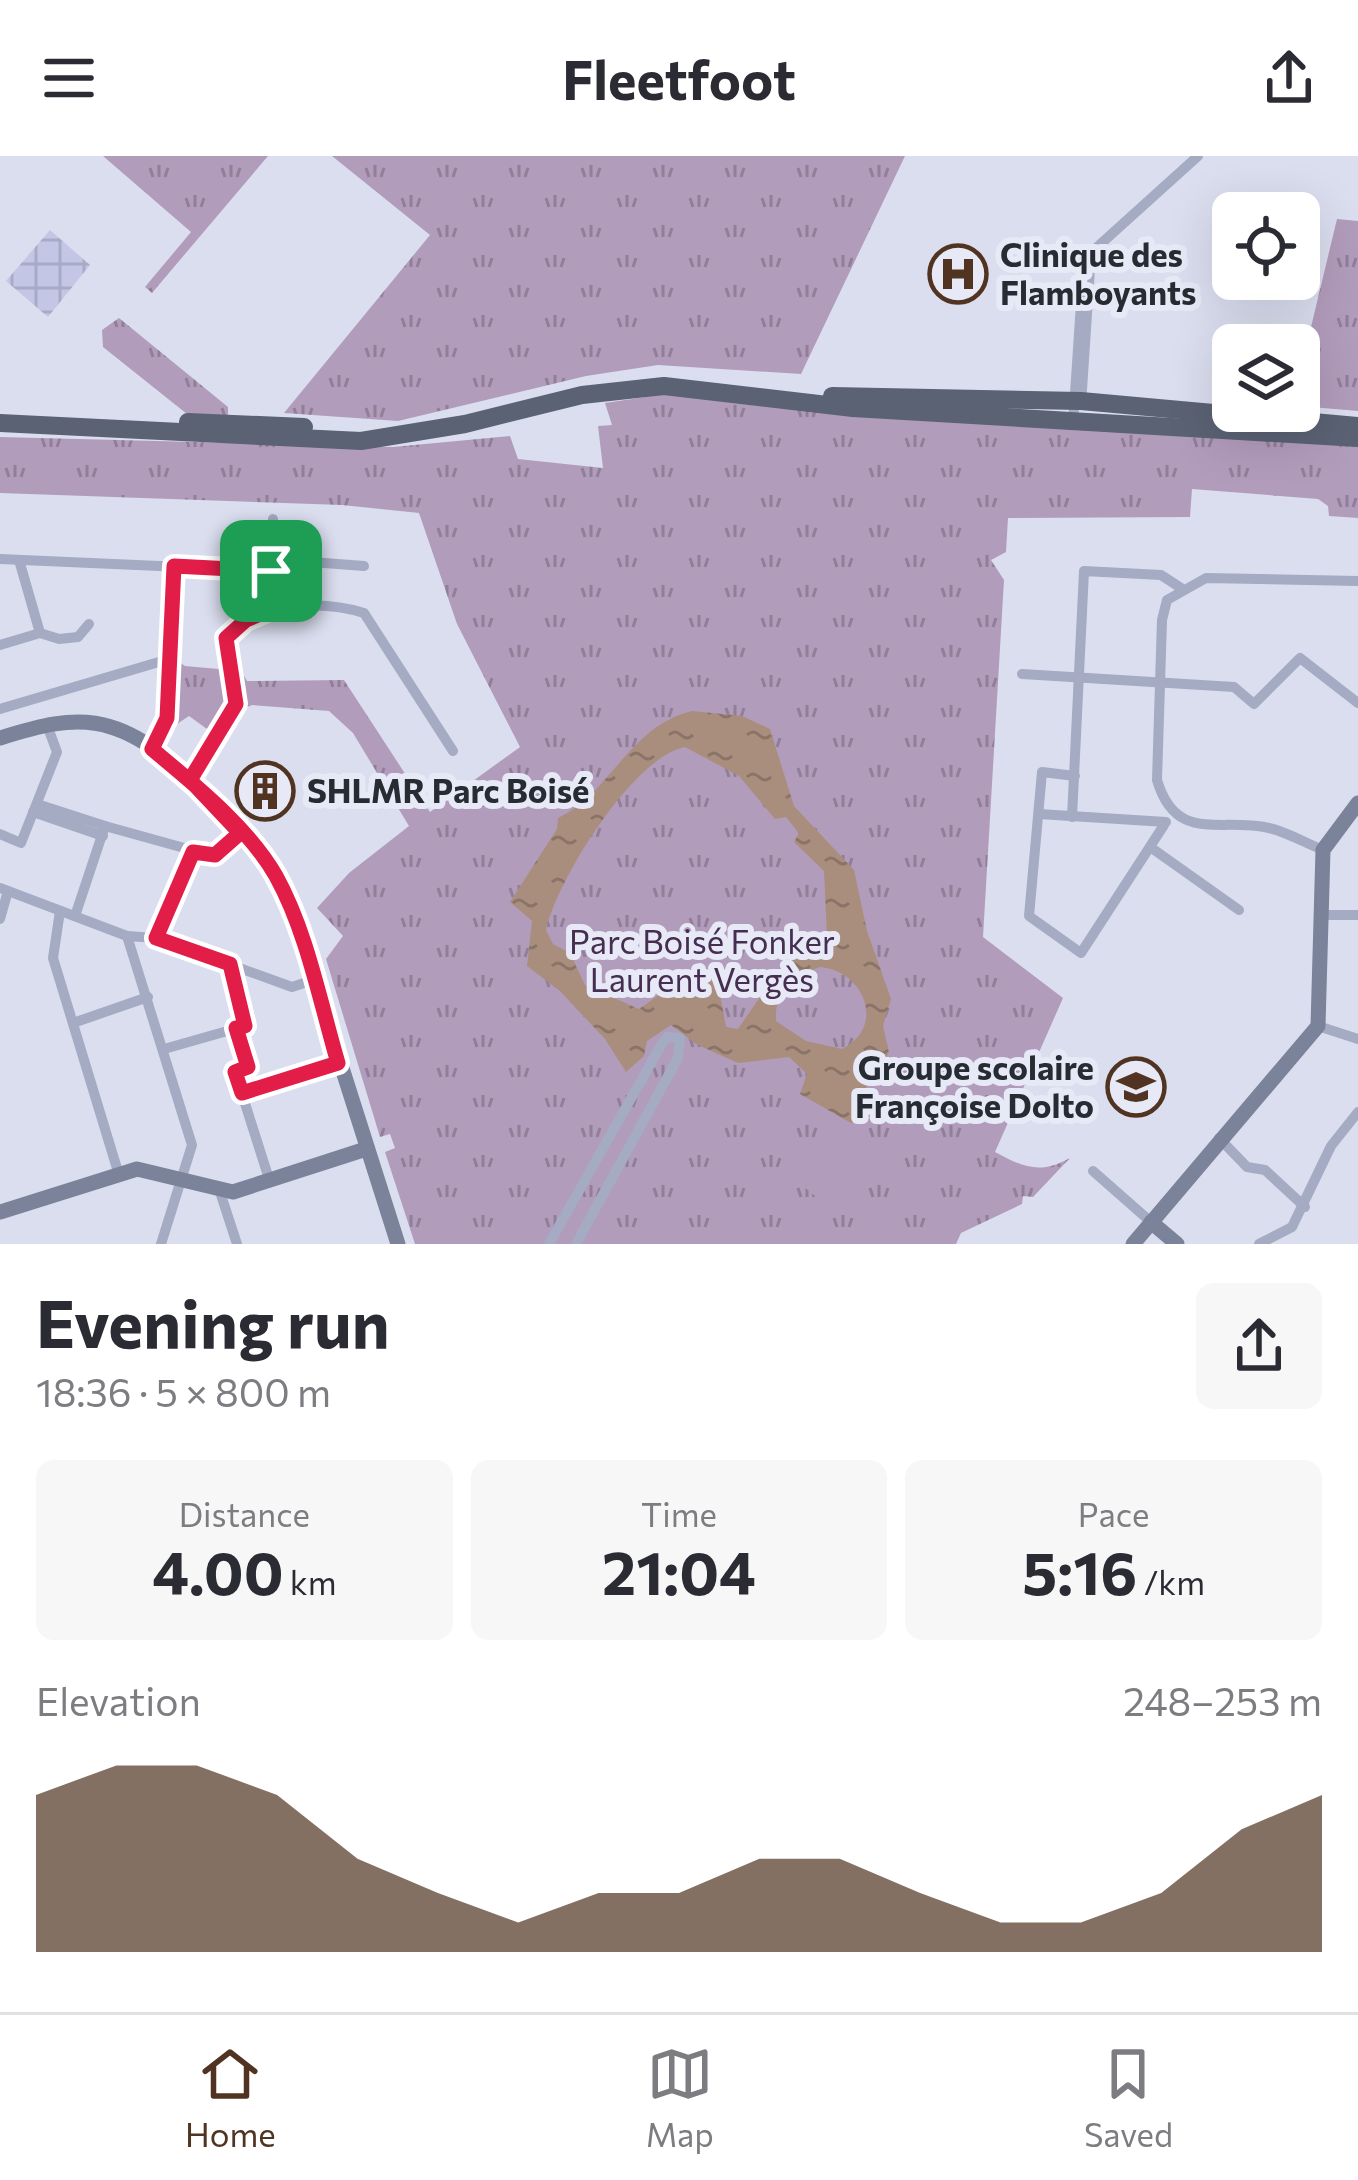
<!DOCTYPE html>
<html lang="en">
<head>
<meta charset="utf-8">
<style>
	:root { --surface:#fff; --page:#f7f7f7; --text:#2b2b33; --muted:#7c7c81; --line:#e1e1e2; --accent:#503421 }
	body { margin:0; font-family:Commissioner,sans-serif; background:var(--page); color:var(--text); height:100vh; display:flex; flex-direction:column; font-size:45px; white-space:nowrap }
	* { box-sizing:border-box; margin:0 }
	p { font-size:39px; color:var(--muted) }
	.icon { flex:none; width:66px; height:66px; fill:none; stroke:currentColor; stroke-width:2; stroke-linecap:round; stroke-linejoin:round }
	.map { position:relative; height:1088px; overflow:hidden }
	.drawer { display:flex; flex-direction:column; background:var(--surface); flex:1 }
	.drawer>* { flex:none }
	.controls { position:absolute; left:1212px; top:36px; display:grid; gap:24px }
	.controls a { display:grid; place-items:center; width:108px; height:108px; border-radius:18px; background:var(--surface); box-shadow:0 12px 48px #0002; font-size:60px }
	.pin { position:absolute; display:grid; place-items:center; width:102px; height:102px; color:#fff; margin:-51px; border-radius:24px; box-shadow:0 6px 18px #0006 }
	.round { display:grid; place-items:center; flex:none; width:126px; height:126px; border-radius:18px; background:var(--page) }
	.overview { display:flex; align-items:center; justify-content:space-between; height:204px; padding:0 36px }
	h1 { font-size:66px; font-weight:700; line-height:90px }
	.metrics { display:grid; grid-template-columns:repeat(3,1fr); gap:18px; height:204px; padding:12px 36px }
	.metrics div { display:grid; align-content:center; border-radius:18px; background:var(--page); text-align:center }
	.metrics b { font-size:60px; font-weight:700 }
	.metrics small { font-size:33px; font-weight:400 }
	.metrics p { font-size:33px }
	.chart { height:336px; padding:24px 36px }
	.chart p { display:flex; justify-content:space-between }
	.chart svg { width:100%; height:216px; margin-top:12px; fill:var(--accent); opacity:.7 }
	header { display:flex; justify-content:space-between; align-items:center; height:156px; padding:0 36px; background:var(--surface); font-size:54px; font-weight:700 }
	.tabs { display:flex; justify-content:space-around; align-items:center; height:168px; border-top:3px solid var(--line); background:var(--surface); font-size:33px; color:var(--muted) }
	.tabs a { display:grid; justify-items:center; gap:6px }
	.tabs .active { color:var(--accent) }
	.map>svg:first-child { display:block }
	.grass { fill:url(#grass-tufts) }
	.pitch { fill:#b29cbc }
	.plaza { fill:url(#plaza-grid) }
	.water { fill:url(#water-ripples); fill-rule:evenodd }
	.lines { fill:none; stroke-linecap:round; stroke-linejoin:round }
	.street { stroke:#a5abc3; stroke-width:10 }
	.secondary { stroke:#7a8399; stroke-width:15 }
	.primary { stroke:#5a6274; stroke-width:18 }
	.route-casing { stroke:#fff; stroke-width:24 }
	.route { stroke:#e11d48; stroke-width:15 }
	.labels { text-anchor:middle; stroke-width:12; stroke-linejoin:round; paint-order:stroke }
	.poi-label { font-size:33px; font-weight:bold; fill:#272c33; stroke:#e7e9f7; text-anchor:start }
	.park-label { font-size:33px; fill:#452e4f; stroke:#e7e9f7 }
</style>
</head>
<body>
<header><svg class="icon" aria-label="menu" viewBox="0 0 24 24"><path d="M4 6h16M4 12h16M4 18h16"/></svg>Fleetfoot<svg class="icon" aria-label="share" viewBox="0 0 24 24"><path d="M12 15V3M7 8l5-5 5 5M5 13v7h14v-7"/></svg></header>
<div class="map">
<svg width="1358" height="1088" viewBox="0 0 1358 1088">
	<defs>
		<pattern id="grass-tufts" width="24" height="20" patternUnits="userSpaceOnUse" patternTransform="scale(3)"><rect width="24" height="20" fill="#b29cbc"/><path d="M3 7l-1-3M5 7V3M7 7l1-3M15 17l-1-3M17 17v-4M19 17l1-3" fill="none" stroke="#917f99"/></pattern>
		<pattern id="plaza-grid" width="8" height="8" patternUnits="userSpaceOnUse" patternTransform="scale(3)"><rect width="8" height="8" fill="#c3c7e5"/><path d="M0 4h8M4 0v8" fill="none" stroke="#a8abc5"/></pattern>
		<pattern id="water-ripples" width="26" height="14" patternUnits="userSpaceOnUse" patternTransform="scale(3)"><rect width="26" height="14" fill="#a98d7d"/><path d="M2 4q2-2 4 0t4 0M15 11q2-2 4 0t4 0" fill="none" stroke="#8a7367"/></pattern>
	</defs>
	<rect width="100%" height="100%" fill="#dbdeef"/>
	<!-- grass -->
	<g class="grass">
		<polygon points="103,0 268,0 152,137 145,131 191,76"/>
		<polygon points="332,0 905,0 801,218 658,209 586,220 398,265 284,257 430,79"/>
		<polygon points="1337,63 1358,65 1358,255 1299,250 1299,221"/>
		<polygon points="119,162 228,251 228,261 187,258 103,191 102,174"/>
		<path d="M666 238 1358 290V362L1329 360 1328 350 1318 343 1192 333 1190 361 1008 362 1006 396 991 404 1004 424 983 781 1063 842 995 996C1023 1011 1040 1019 1070 1002L1033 1041 1023 1040 1022 1048 961 1077 956 1088H415L385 996 395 992 390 978 380 981 326 803 343 780 317 752 349 717 409 670 353 577 329 555 252 549 243 553 225 586 189 560 171 572 176 504 185 510 241 515 247 525 344 524 430 656 520 591 457 468 419 357 342 349 0 337V281L393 291 510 280 518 303 603 312 598 270 612 269 605 247Z"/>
	</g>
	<!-- pitch -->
	<polygon class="pitch" points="827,981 857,1000 874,1003 848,1037 820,1044 803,1030 804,1013"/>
	<!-- plaza -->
	<polygon class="plaza" points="50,74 90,109 48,161 6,125"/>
	<!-- water -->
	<path class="water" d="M692 555 742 560 770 573 794 650 854 714 867 775 891 843 883 870 889 896 864 935 871 960 851 967 800 938 807 918 789 901 738 907 696 888 671 869 647 885 644 900 626 916 605 883 560 835 527 810 532 765 510 746 557 673 558 662C611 637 629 570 692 555ZM685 591 739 620 775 663 786 661 799 677 794 686 824 715 827 780 784 806 738 873 726 871 719 832 697 812 639 853 585 829 570 797 553 788 546 774C557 724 633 601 685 591ZM820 811C864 815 887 870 842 893L806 885 776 865C774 835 793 820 820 811Z"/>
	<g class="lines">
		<!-- street -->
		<g class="street">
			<polyline points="1081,249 1091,97"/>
			<polyline points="1073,267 1084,103 1198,0"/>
			<polyline points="0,403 271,415"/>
			<polyline points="272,403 364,410"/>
			<polyline points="19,404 40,477"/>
			<polyline points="272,453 273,363"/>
			<polyline points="0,489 40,477 59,483 78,481 89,468"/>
			<polyline points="1022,518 1234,531 1254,548 1300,502 1358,547"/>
			<polyline points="0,553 169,503 174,410"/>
			<polyline points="152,593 167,562 169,503"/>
			<polyline points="1075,620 1042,616 1029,760 1081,797 1164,669"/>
			<path d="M190 624 236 548 227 482C256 446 322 444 364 457L453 595"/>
			<polyline points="37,648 105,670"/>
			<polyline points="33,656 103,680"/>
			<polyline points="1039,658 1166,666"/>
			<polyline points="1072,661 1084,415 1161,419 1181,432"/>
			<polyline points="0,678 21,687 57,596 47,569"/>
			<polyline points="1153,693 1239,754"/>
			<path d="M1323 694C1305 687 1287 676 1269 672 1220 661 1176 688 1157 624L1162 464 1167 444 1206 422 1358 425"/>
			<polyline points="0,732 127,780 192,989 161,1088"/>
			<polyline points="60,755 53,802 119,1019"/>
			<polyline points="1319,759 1358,759"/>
			<polyline points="75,760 105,670 213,700 240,677"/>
			<polyline points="0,763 8,735"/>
			<polyline points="127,780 156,782 292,831 313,824"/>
			<polyline points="156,782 193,696"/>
			<polyline points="73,867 148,841"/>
			<polyline points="1318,870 1358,883"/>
			<polyline points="236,872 255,932"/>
			<polyline points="164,893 245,870 230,809"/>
			<polyline points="248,911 235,916 270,1026"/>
			<polyline points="242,936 338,906"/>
			<polyline points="1219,982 1247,1011 1265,1014 1305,1051"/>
			<polyline points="1093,1015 1151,1066"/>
			<polyline points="220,1036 237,1088"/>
			<polyline points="549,1088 660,891 667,881 680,882 678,902 576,1088"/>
			<polyline points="1259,1088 1292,1071 1331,990 1358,956"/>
		</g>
		<!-- secondary -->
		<g class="secondary">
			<path d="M0 582C35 571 74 559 111 571 178 591 272 700 295 764L398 1088"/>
			<polyline points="0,1056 137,1013 233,1036 366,993"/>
			<polyline points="1151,1066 1177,1088"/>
			<polyline points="1133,1088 1318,870 1323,694 1358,647"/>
		</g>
		<!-- primary -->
		<g class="primary">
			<polyline points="832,240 1081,245 1358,270"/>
			<polyline points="188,266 304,271"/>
			<polyline points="0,267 361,285 465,268 582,239 664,230 853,252 1358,282"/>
		</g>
	</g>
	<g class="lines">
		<!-- route casing -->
		<g class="route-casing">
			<path id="route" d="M271 415 174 410 167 562 152 593C195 629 248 671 276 720 307 776 320 846 338 907L242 937 235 916 248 911 236 872 245 870 230 808 156 782 193 696 215 699 240 677 190 624 236 548 226 482 246 464 272 453 271 415"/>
		</g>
		<!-- route -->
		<use href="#route" class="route"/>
	</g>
	<!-- icons -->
	<defs>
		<g id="hospital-ring" transform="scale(3)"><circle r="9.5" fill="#e7e9f7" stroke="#503421" stroke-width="1.5"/><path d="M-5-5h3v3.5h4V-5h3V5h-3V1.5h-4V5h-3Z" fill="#503421"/></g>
		<g id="building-ring" transform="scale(3)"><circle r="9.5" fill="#e7e9f7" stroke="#503421" stroke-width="1.5"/><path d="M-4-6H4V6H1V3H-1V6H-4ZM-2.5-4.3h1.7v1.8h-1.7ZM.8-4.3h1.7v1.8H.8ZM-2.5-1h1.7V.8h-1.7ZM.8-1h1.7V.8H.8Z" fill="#503421"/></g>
		<g id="school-ring" transform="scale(3)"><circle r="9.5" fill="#e7e9f7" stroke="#503421" stroke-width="1.5"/><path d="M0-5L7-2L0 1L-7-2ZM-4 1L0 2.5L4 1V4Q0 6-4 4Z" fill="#503421"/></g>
	</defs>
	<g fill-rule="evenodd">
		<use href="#hospital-ring" x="958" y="118"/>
		<use href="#building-ring" x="265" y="635"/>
		<use href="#school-ring" x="1136" y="931"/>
	</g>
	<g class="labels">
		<!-- poi labels -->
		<g class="poi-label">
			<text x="1000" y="111">Clinique des<tspan x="1000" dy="38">Flamboyants</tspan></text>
			<text x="307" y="647">SHLMR Parc Boisé</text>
			<text x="1094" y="924" text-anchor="end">Groupe scolaire<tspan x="1094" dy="38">Françoise Dolto</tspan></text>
		</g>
		<!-- park labels -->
		<g class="park-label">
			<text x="702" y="798">Parc Boisé Fonker<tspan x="702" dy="38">Laurent Vergès</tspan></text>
		</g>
	</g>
</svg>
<div class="controls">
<a><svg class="icon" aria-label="locate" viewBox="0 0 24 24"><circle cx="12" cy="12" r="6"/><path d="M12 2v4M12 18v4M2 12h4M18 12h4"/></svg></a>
<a><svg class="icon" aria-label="layers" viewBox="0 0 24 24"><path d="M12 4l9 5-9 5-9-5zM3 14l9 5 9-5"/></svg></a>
</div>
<div class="pin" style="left:271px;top:415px;background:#1e9e55"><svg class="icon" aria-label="arrive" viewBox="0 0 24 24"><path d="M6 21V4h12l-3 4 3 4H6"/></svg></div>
</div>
<section class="drawer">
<div class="overview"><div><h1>Evening run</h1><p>18:36 · 5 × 800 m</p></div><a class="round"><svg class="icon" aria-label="share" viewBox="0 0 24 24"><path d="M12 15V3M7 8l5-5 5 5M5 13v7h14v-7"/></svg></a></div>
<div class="metrics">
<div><p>Distance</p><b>4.00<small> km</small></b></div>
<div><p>Time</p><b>21:04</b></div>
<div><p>Pace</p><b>5:16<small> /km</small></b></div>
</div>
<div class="chart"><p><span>Elevation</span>248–253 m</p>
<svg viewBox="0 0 160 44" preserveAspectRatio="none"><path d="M0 44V12L10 6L20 6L30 12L40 25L50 32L60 38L70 32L80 32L90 25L100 25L110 32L120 38L130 38L140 32L150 19L160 12V44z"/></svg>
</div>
</section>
<nav class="tabs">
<a class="active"><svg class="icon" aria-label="home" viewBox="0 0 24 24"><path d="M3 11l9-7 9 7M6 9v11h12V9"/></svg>Home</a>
<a><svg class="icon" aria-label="map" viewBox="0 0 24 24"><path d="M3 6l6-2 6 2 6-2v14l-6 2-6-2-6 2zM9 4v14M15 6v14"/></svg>Map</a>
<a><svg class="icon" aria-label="saved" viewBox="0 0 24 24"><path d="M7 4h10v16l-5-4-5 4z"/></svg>Saved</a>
</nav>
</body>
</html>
